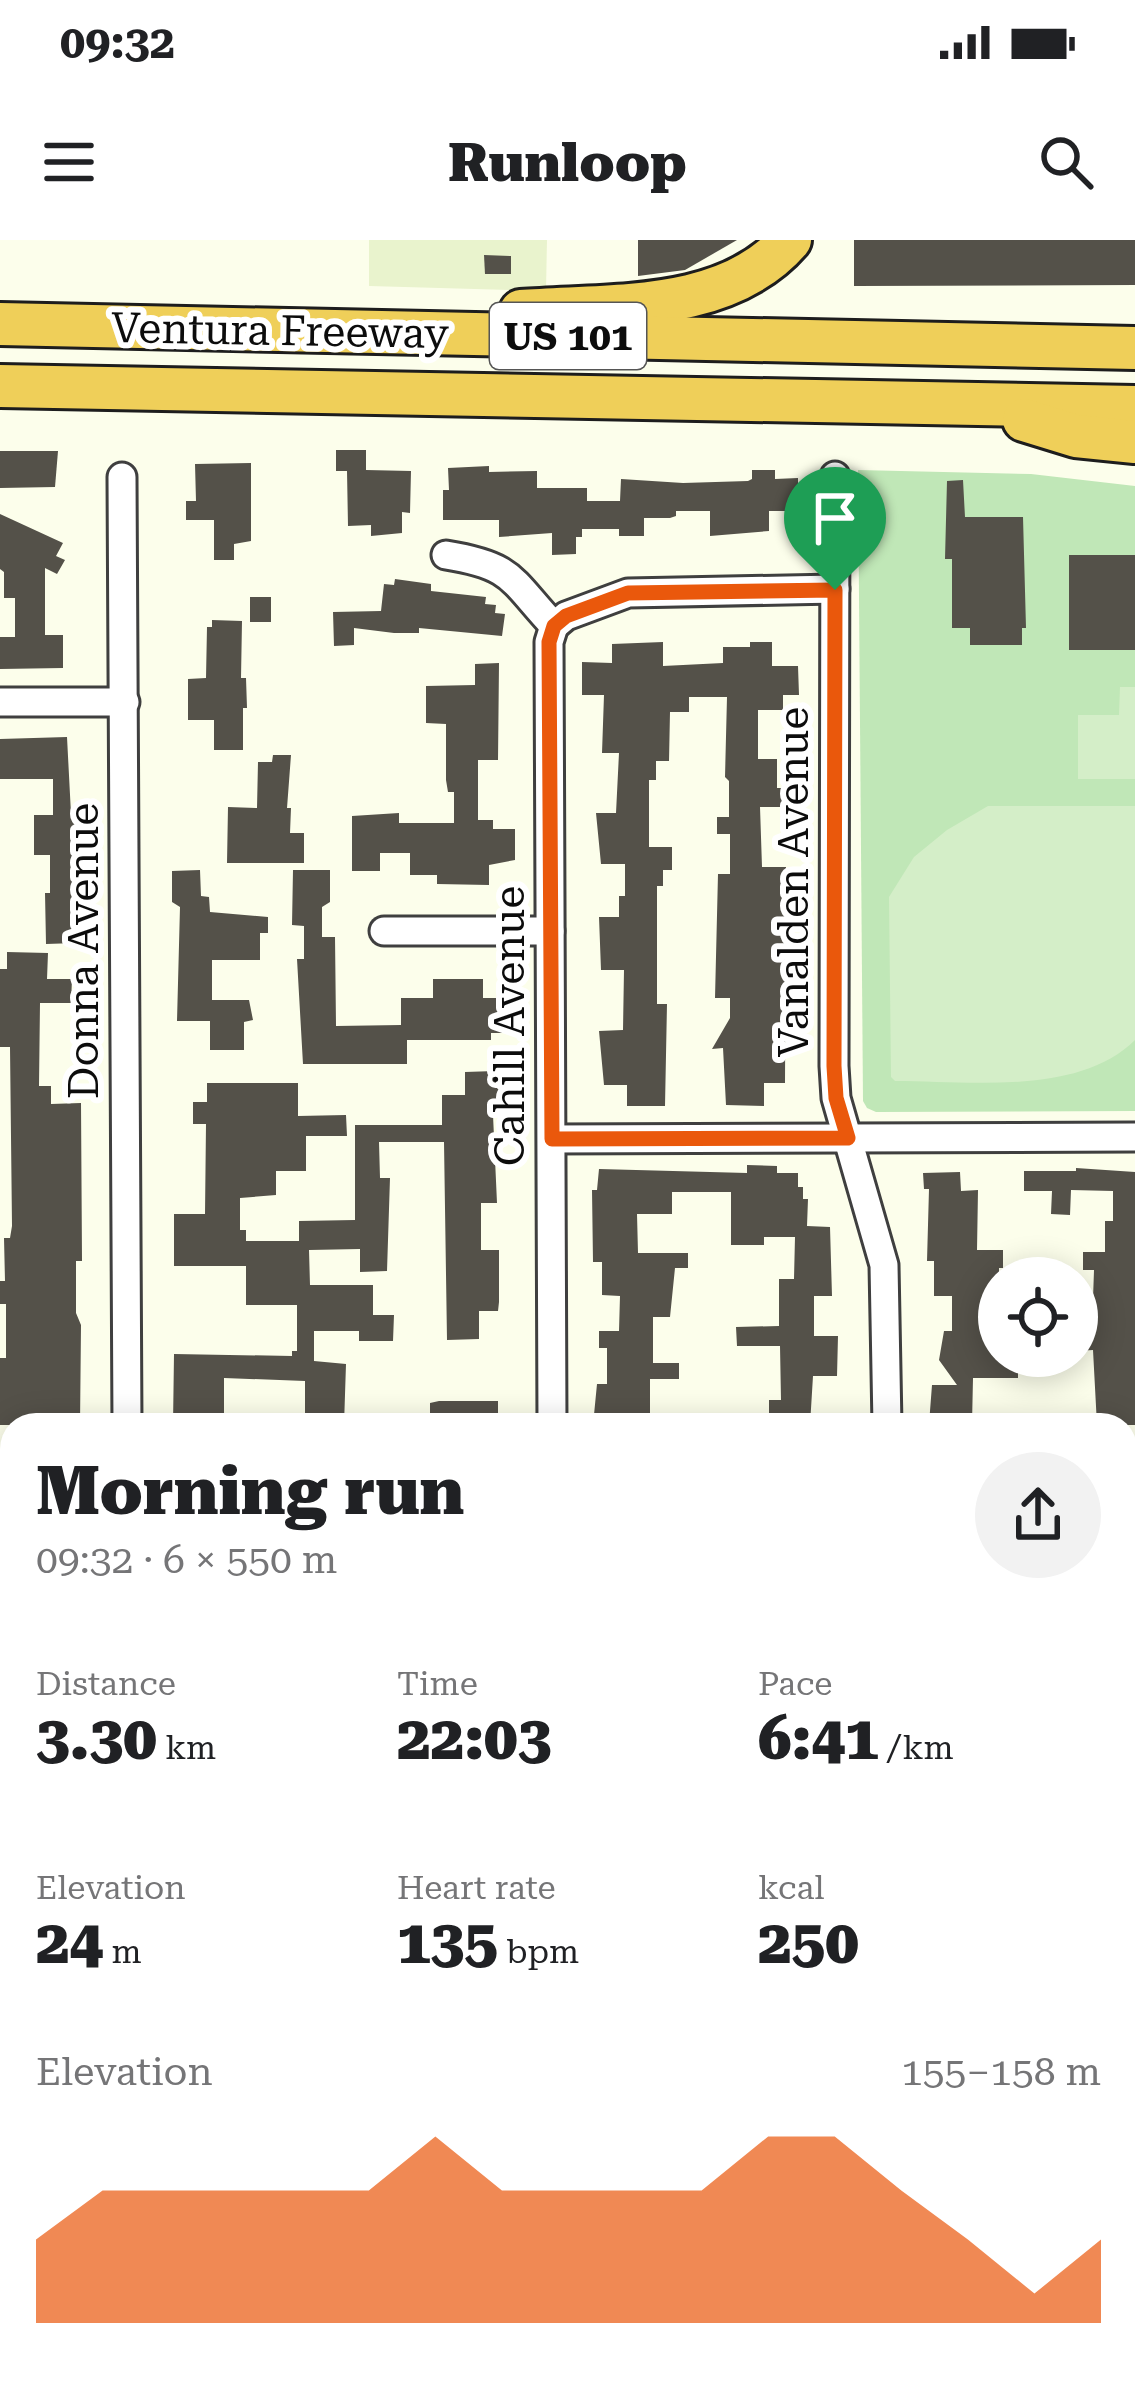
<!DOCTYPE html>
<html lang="en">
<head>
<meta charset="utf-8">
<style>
	:root { --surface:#fff; --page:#f2f2f2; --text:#202124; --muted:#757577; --accent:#ea580c }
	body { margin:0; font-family:"Roboto Serif",serif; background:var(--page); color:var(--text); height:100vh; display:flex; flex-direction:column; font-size:45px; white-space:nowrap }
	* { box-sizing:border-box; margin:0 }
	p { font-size:39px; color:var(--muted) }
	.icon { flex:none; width:66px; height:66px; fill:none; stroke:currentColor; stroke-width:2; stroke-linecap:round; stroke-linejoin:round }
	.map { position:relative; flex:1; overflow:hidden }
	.panel { position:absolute; left:0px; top:1173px; width:1137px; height:972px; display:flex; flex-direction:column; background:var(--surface); border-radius:36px 36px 0 0; box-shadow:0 6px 30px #0003 }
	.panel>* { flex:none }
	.buttons { position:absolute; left:978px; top:1017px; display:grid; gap:24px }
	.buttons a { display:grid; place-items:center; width:120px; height:120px; border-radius:50%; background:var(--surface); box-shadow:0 6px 30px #0003; font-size:60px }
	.pin { position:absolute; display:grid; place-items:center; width:102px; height:102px; color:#fff; margin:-123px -51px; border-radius:50% 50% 50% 0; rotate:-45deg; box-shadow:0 0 12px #0007 }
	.pin .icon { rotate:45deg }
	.round { display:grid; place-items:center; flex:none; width:126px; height:126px; border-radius:63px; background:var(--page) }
	.headline { display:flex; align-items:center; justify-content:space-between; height:204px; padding:0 36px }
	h1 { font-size:66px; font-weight:800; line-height:90px }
	.metrics { display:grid; grid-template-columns:repeat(3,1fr); gap:18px; height:204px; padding:12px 36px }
	.metrics div { display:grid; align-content:center }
	.metrics b { font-size:60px; font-weight:800 }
	.metrics small { font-size:33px; font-weight:400 }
	.metrics p { font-size:33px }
	.chart { height:336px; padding:24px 36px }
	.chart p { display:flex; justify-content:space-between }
	.chart svg { width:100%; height:216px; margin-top:12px; fill:var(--accent); opacity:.7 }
	.status { display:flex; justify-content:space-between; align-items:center; height:84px; padding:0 60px; background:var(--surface); direction:ltr }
	.status svg { height:33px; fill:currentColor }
	header { display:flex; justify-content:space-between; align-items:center; height:156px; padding:0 36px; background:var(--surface); font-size:54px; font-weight:800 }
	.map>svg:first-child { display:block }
	.farmland { fill:#e9f3cd }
	.green { fill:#c0e7b7 }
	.pitch { fill:#d4eec8 }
	.building { fill:#545149 }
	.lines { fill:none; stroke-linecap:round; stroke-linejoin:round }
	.minor-casing { stroke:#3f3f3f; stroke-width:33 }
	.highway-casing { stroke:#1d1d1d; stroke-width:48 }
	.minor { stroke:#fff; stroke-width:27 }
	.highway { stroke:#efcf59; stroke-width:42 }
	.route-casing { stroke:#fff; stroke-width:24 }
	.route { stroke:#ea580c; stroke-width:15 }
	.labels { text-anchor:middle; stroke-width:12; stroke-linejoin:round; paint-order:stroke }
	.shield { fill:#fff; stroke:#555; stroke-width:3 }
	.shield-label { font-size:39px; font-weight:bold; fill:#0c0c0c }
	.street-label { font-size:42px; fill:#0c0c0c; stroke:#fff }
</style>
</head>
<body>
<div class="status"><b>09:32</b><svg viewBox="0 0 49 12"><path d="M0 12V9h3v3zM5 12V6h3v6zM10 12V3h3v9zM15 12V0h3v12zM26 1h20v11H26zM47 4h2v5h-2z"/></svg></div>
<header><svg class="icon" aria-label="menu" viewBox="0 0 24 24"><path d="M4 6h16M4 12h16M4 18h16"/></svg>Runloop<svg class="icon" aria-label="search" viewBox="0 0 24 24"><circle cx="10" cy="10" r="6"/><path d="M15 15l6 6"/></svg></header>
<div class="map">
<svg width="1135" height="2145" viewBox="0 0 1135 2145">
	<rect width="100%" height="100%" fill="#fcfeeb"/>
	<!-- farmland -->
	<polygon class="farmland" points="369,0 547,0 546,51 369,46"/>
	<!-- green -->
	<polygon class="green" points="858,230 1031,234 1135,246 1135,871 876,872 867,868 863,861"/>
	<!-- pitch -->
	<g class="pitch">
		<polygon points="1120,447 1135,447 1135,539 1078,539 1078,475 1119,475"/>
		<path d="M988 566H1135V800C1079 856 969 841 895 841L891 837 889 657 914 617 947 590Z"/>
	</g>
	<!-- building -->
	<g class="building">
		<polygon points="638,0 737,0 685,30 638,36"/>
		<polygon points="854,0 1135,0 1135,45 854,46"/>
		<polygon points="484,15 511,16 511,34 485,34"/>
		<polygon points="336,210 366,210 366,230 411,231 410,273 402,272 402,293 371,296 371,285 348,286 347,231 336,231"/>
		<polygon points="0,211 58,211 55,247 0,248"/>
		<polygon points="251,223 251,301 234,304 234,320 214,320 214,280 186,280 186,261 196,261 195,224"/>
		<polygon points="489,226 489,232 537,231 537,248 587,248 587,261 620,261 621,239 683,243 748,241 752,239 752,230 775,230 775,239 798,238 798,271 769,271 769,291 710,296 710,271 676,271 676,276 670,278 644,278 644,296 619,296 619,289 582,289 582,297 576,297 576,314 552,315 552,293 499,297 499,280 443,280 443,250 449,250 448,228"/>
		<polygon points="963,240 965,277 1023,277 1026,388 1022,388 1022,405 970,405 970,388 952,388 952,319 945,319 947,241"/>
		<polygon points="0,274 63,303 56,316 65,320 57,334 45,328 45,395 63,395 63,428 0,429 0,397 15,397 15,358 4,358 4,332 0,329"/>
		<rect x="1069" y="315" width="66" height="95"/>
		<polygon points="395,339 431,344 431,351 486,357 485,364 496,365 495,373 505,374 502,396 419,388 419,393 394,393 354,388 354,405 334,406 333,372 381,371 384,344 394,345"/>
		<rect x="250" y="357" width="21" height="25"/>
		<polygon points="212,380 242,381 241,438 246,438 247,468 243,468 243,510 214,510 214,480 188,480 188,439 206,438 207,387 212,387"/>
		<polygon points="663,402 663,426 723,423 723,407 750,407 750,402 772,402 772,426 798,426 799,455 783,455 783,470 758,470 758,519 777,519 777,548 784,548 784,567 760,567 762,627 786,627 785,843 764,843 764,866 726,865 723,808 712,809 730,778 730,758 715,758 718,634 730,634 730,594 717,594 717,577 729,577 729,541 725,537 727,457 689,457 689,472 670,472 669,521 656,521 656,540 649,540 649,607 672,607 672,630 663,630 663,646 657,646 657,764 667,764 665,866 627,866 627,845 604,845 599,791 623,790 624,730 601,730 599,677 619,677 619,656 625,656 625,624 601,624 596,573 616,573 619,513 602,513 604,455 582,455 582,422 612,423 612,404"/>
		<polygon points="499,423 498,520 478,520 478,580 493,580 493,589 515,589 515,620 489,625 489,645 437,644 437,635 410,635 410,613 380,613 380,631 352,631 352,576 399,573 399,583 454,583 454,552 448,552 446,540 446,484 426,483 426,446 475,445 475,424"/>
		<polygon points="67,497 71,574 77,574 77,590 81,590 81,678 76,678 76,703 46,704 45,653 50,653 50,615 34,615 34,575 53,575 53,539 0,539 0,499"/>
		<polygon points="273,515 291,515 287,568 291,568 290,593 304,593 304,623 227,623 228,567 257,568 258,522 272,522"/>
		<polygon points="200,630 201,656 209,657 210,672 268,677 268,693 260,693 260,720 212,720 212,760 249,760 253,780 244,782 244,810 210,810 210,781 177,781 180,667 172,662 172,631"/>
		<polygon points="293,630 330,630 330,662 322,667 322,697 335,697 336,786 401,785 401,758 433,758 433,739 483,739 483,758 514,758 514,793 491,793 491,800 407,800 407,824 303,824 297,719 304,719 304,686 292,685"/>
		<polygon points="7,712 48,713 47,739 72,739 71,763 40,763 39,846 51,846 51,864 81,863 82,1021 76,1021 76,1073 81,1085 80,1185 0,1185 0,1118 6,1118 6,1064 0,1064 0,1041 5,1041 4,998 10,998 12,986 10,807 0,807 0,729 7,729"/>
		<polygon points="495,831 495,840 500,840 500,869 493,875 497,963 481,963 481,1010 499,1010 499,1062 498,1071 479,1071 479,1099 447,1100 444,902 379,902 380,938 390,938 387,1031 360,1032 360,1009 309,1010 310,1045 373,1045 373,1075 394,1075 393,1101 359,1101 359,1091 314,1091 314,1121 346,1124 344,1185 305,1185 305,1141 224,1138 224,1185 173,1185 174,1114 292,1116 292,1111 297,1111 297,1065 246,1065 246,1026 174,1026 174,974 205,974 206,884 193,884 193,862 207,862 207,843 298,843 298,876 346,875 347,896 306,896 306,931 276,931 276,955 240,958 240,990 246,990 246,1001 299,1001 299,981 355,980 355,885 442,885 442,855 465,855 465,832"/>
		<polygon points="747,925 777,926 777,933 798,933 798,947 803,947 803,959 808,959 807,986 830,987 832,1056 814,1056 814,1096 838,1096 837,1136 813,1136 810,1185 769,1185 769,1160 781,1160 780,1106 737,1106 736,1087 779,1086 779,1039 794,1039 795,997 764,997 764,1005 731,1005 731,952 672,952 672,974 637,974 638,1013 688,1013 688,1028 675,1028 670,1077 653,1077 653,1123 679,1123 679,1139 650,1139 650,1174 628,1185 593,1185 597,1144 607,1144 607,1108 599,1108 599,1091 619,1091 620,1056 602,1055 602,1022 593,1022 592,950 597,950 599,929 747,933"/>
		<polygon points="1076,928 1135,932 1135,1185 1097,1185 1093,1110 1077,1111 1077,1089 1092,1088 1094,1030 1083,1030 1083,1012 1105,1012 1105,981 1113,981 1113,951 1071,950 1070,975 1051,974 1052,951 1024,951 1024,931 1076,931"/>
		<polygon points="960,932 961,951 978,950 977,1010 1003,1010 1003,1028 999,1028 999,1116 1004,1116 1004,1121 1018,1121 1018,1138 973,1138 972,1184 929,1184 932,1145 957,1145 939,1120 944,1091 952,1091 952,1056 934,1056 934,1021 927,1021 929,949 924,949 923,933"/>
		<polygon points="439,1161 498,1161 498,1185 430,1185 430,1163"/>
	</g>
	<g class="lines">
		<!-- minor casing -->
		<g class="minor-casing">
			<g id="minor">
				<polyline points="835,236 834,826 836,858 884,1025 887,1185"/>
				<polyline points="122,237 127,1185"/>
				<path d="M446 315C514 326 510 339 554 386"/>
				<polyline points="554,386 566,376 628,353 835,349"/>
				<polyline points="0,462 125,462"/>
				<polyline points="384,691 550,691"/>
				<polyline points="552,899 1135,897"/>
				<polyline points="552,1185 549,402 554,386"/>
				<polyline points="0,1324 12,1324"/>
				<polyline points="1125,2023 1135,2022"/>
				<polyline points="1125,2056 1135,2055"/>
				<polyline points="129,2133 129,2145"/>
				<polyline points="552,2133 553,2145"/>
				<polyline points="832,2145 847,2133"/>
				<polyline points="886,2145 900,2133"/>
			</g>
		</g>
		<!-- highway casing -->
		<g class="highway-casing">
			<g id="highway">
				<path d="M521 71C611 64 726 74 790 0"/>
				<polyline points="0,84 1135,108"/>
				<polyline points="0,146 1135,167"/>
				<polyline points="1024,180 1076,196 1135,202"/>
			</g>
		</g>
		<!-- minor -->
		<use href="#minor" class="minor"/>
		<!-- highway -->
		<use href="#highway" class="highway"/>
	</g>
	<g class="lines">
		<!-- route casing -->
		<g class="route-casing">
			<polygon id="route" points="835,350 834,826 836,858 848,898 552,899 549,402 554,386 566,376 628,353"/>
		</g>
		<!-- route -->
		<use href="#route" class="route"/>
	</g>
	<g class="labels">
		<!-- shield labels -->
		<rect class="shield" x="490" y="63" width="156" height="66" rx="9"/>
		<g class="shield-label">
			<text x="568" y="110">US 101</text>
		</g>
		<!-- street labels -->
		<g class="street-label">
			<text transform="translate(280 90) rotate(1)" y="15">Ventura Freeway</text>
			<text transform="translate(793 642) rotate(-90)" y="15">Vanalden Avenue</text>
			<text transform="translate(83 711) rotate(-90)" y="15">Donna Avenue</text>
			<text transform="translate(509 786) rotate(-90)" y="15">Cahill Avenue</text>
		</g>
	</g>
</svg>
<div class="buttons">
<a><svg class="icon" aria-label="locate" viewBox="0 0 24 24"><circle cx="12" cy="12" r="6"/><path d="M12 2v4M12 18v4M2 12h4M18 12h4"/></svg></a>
</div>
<div class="pin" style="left:835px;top:350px;background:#1e9e55"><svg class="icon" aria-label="arrive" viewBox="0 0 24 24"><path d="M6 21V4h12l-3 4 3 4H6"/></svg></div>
<section class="panel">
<div class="headline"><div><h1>Morning run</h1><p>09:32 · 6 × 550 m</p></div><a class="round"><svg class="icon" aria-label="share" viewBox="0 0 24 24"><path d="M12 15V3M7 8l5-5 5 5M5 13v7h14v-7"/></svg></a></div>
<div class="metrics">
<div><p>Distance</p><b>3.30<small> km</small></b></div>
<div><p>Time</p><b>22:03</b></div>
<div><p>Pace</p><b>6:41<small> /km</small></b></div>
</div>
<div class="metrics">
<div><p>Elevation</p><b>24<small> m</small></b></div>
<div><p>Heart rate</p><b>135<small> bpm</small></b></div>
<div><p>kcal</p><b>250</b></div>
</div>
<div class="chart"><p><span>Elevation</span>155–158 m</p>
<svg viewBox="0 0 160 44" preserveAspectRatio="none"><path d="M0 44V27L10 17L20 17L30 17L40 17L50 17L60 6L70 17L80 17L90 17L100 17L110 6L120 6L130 17L140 27L150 38L160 27V44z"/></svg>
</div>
</section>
</div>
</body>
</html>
